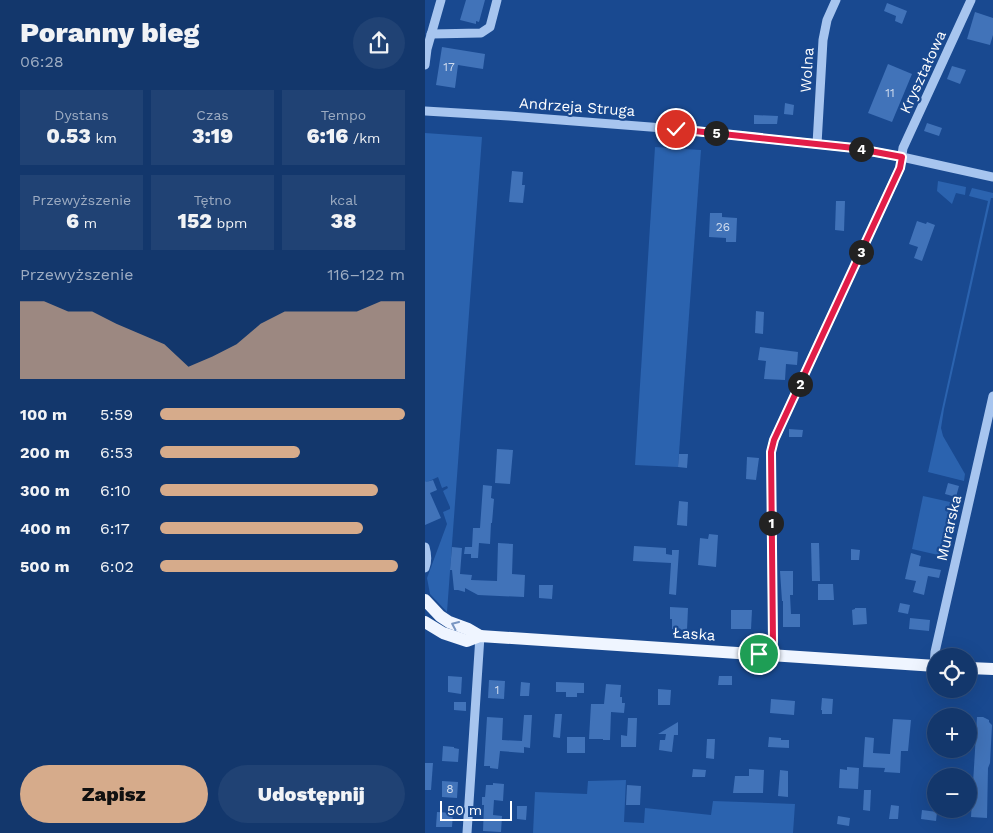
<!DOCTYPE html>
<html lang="pl">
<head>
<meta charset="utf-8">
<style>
	:root { --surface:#13376c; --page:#204274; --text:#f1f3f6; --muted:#9dacc2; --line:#32517f; --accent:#d6ab8b }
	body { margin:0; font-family:"Work Sans",sans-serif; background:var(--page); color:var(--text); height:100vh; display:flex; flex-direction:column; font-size:19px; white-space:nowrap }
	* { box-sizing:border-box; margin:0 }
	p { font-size:16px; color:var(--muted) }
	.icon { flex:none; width:28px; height:28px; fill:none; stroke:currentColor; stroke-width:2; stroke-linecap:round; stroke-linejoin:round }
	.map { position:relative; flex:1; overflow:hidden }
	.details { display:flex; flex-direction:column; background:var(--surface); width:425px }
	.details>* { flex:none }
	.fabs { position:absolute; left:502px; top:648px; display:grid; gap:10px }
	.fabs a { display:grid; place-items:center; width:50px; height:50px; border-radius:50%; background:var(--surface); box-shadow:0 5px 20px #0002,0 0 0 1px var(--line); font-size:25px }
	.scale { position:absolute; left:15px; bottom:12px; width:72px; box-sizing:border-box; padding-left:5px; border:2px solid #fff; border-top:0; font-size:14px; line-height:18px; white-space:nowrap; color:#fff; -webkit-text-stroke:4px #194990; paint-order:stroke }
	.pin { position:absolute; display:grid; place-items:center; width:42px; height:42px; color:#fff; margin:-21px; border:2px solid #fff; border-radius:50%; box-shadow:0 1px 5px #0007 }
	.km { position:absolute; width:25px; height:25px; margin:-12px; border-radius:50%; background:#222; color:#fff; font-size:14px; line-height:25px; text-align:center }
	.round { display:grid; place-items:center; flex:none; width:52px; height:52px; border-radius:26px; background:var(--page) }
	.summary { display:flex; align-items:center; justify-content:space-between; height:85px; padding:0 20px }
	h1 { font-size:28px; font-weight:800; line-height:38px }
	.figures { display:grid; grid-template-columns:repeat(3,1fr); gap:8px; height:85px; padding:5px 20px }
	.figures div { display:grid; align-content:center; border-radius:0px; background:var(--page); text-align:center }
	.figures b { font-size:21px; font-weight:800 }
	.figures small { font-size:14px; font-weight:400 }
	.figures p { font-size:14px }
	.chart { height:140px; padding:10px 20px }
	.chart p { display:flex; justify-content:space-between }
	.chart svg { width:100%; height:90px; margin-top:5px; fill:var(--accent); opacity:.7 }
	.primary-button { display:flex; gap:10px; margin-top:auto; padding:10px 20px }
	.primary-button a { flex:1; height:58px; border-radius:30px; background:var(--accent); color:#111; font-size:20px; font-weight:800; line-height:58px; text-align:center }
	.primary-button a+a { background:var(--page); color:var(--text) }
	ul { padding:0 20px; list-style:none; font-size:16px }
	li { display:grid; grid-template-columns:80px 60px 1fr; align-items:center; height:38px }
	li i { height:12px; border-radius:6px; background:var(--accent) }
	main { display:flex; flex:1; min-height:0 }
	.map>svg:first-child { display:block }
	.green { fill:#2b63af }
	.building { fill:#4173b9 }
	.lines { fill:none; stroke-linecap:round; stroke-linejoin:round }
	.minor { stroke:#a7c5ef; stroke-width:9 }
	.major { stroke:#eff5ff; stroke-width:12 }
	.oneway { stroke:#7996c2 }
	.route-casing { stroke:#fff; stroke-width:10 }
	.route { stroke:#e11d48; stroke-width:6 }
	.labels { text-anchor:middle; stroke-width:4.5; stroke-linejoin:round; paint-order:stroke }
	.number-label { font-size:12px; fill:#d0dcee }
	.street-label { font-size:15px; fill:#fff; stroke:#194990 }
</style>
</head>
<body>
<main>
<section class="details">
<div class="summary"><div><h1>Poranny bieg</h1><p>06:28</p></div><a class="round"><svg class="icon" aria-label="share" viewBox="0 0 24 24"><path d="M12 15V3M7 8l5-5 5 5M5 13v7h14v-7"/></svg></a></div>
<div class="figures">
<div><p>Dystans</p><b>0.53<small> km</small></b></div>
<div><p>Czas</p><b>3:19</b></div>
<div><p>Tempo</p><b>6:16<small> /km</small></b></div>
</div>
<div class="figures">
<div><p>Przewyższenie</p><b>6<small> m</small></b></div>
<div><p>Tętno</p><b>152<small> bpm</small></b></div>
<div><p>kcal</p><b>38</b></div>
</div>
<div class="chart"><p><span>Przewyższenie</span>116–122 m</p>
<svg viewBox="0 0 160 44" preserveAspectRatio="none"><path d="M0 44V6L10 6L20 11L30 11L40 17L50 22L60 27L70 38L80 33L90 27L100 17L110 11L120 11L130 11L140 11L150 6L160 6V44z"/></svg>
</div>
<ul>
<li><b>100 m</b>5:59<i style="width:100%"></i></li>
<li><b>200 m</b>6:53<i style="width:57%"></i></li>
<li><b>300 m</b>6:10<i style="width:89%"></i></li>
<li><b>400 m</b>6:17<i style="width:83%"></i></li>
<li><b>500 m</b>6:02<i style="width:97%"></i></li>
</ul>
<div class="primary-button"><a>Zapisz</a><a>Udostępnij</a></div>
</section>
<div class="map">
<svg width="568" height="833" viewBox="0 0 568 833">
	<rect width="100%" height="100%" fill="#194990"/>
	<!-- green -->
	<g class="green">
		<polygon points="0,133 57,137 22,612 5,594 2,578 22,524 18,512 25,509 25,507 18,491 23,488 22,486 17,488 13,477 0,483"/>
		<polygon points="230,147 276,150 253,467 210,465"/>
		<polygon points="513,181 541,187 540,195 531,193 527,204 512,191"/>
		<polygon points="547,188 568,193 568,198 566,198 519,409 516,428 518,436 540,474 539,481 503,472 563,201 544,196"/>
		<polygon points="498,496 534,504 522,557 487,549"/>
		<polygon points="201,780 199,822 219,823 220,808 286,815 288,801 370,804 368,833 108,833 110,792 162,794 163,781"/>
	</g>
	<!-- building -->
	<g class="building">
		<polygon points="41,0 60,0 54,22 51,21 51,24 35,20"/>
		<polygon points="462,3 482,11 477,24 470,21 471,16 459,11"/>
		<polygon points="550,12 568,18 568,35 565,45 542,39"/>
		<polygon points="17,47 60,54 58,69 33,65 30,88 11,85"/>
		<polygon points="463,64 487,74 467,122 443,113"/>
		<polygon points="527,66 541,70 535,84 522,79"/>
		<polygon points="360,103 369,105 368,115 359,114"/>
		<polygon points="329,115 353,116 352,124 329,124"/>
		<polygon points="502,123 517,128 514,136 499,131"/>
		<polygon points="87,171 98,172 97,185 100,185 98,203 84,202"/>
		<polygon points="411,201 420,201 419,231 410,230"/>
		<polygon points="285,213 297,213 297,217 312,218 311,242 301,242 301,238 284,237"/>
		<polygon points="492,221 501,224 502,222 510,225 497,261 489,258 493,247 484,244"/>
		<polygon points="331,311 339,312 338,334 330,333"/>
		<polygon points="335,347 373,352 372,365 361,364 360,380 339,379 341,361 333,360"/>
		<polygon points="364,429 378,430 377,437 364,437"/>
		<polygon points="72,449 88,450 85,484 70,483"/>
		<polygon points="254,454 263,454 262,468 253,467"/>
		<polygon points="322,457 334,458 331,480 321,479"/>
		<polygon points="8,480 12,490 5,493 16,518 0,525 0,481 1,482"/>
		<polygon points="523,483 534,486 531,497 520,494"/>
		<polygon points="58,485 67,486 66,498 69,499 67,523 66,523 65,544 54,543 53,558 46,558 46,554 39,554 40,547 47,547 48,528 55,528"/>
		<polygon points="254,501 263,502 262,526 252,525"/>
		<polygon points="284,534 293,535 291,567 273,565 275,538 283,539"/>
		<polygon points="73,543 88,544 87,574 100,575 99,597 53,595 40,588 40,592 33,590 29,590 27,570 25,570 27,547 37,548 35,574 47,575 46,580 72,581"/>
		<polygon points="386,543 394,543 395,581 387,581"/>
		<polygon points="209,546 241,548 241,554 247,555 247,550 254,550 251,595 244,594 246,563 208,561"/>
		<polygon points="426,549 435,550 434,560 426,560"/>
		<polygon points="486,553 496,556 494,566 516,570 514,578 503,576 499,595 488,592 491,581 480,579"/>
		<polygon points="355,571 368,571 368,595 365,595 366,614 375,614 375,627 358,627 358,601 357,601"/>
		<polygon points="393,584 408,584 409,600 393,600"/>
		<polygon points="114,585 128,585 127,599 114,598"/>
		<polygon points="475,603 485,605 483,614 473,612"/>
		<polygon points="245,607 263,608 262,630 247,629 247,619 245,619"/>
		<polygon points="430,608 441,608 442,624 428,625 427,610 430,609"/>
		<polygon points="306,610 327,610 326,629 306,629"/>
		<polygon points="485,618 505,620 504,631 484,629"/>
		<polygon points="23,676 37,677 36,694 23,692"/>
		<polygon points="294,676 307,676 307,685 293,685"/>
		<polygon points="64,680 80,681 79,699 63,698"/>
		<polygon points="96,682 105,683 104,696 95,696"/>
		<polygon points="131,682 159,683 159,693 152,693 152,697 141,697 141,692 131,692"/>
		<polygon points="181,684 196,685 195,697 197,697 197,703 200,703 199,713 186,712 185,740 178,740 178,739 164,739 166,704 179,704"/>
		<polygon points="233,689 246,690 245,705 233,705"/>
		<polygon points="397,698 408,699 407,714 397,714 397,710 396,710"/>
		<polygon points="346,699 370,701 369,715 345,713"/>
		<polygon points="29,702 41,702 41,711 29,710"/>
		<polygon points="130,714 137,714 135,738 128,737"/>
		<polygon points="99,715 107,715 105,748 99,747 99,753 75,751 73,769 65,768 65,766 59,766 62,717 78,718 77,740 97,741"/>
		<polygon points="552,717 558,717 564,720 564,722 567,725 565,763 563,768 562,818 546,817"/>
		<polygon points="203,718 212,718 211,747 196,747 196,735 202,736"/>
		<polygon points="468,719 486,720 483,751 476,751 475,773 459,772 460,768 438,767 440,737 449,738 448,753 465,754"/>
		<polygon points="253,722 253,735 249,735 247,752 234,750 235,740 240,740 241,734 233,734"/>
		<rect x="142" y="737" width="18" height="16"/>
		<polygon points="344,737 356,738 356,740 364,740 364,748 343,747"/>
		<polygon points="282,739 290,739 289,759 281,758"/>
		<polygon points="18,746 29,747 29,748 34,749 33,762 17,761"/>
		<polygon points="0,763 8,763 6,790 0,790"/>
		<polygon points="422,767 434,768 433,789 414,788 415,769 422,770"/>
		<polygon points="268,769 281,770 280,777 267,777"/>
		<polygon points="324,769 339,770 338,793 308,793 310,776 324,776"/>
		<polygon points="355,770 363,771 363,797 353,796"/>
		<polygon points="17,781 33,782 32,798 17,797"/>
		<polygon points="68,783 79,784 78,801 69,800 68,815 77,816 76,832 58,831 59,805 57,805 57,797 60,797 61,785 68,785"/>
		<polygon points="202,785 216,786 215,805 201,805"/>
		<polygon points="439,790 446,790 445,811 438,810"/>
		<polygon points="466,805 474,806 473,819 464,819"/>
		<polygon points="92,806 102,806 101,820 92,819"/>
		<polygon points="497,810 512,812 511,821 496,819"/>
		<polygon points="12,812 28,813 27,827 11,827"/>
		<polygon points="413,816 425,818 424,826 412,824"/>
	</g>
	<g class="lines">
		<!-- minor -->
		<g class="minor">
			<polyline points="6,34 56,33 65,27 72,0"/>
			<polyline points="0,65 2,49 16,0"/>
			<polyline points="0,111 84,116 251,129 429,148 477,157 568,177"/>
			<polyline points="392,144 398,40 402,20 411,0"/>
			<path d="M0 547C2 554 3 560 0 568"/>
			<polyline points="347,655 348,642 346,452 349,440 475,168 478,148 546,0"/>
			<polyline points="509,666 510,652 568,396"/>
			<polyline points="42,833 55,636"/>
		</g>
		<!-- major -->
		<g class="major">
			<polyline points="0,600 15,616 24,622 43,629 55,636"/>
			<polyline points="0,622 18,633 42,641 55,636 511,666"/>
			<polyline points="544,668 568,669"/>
		</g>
	</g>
	<!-- one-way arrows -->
	<defs><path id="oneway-chevron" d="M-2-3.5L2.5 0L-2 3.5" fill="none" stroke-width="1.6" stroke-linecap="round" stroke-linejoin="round" transform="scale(1.25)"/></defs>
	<use class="oneway" href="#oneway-chevron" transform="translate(30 625) rotate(-156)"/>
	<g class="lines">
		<!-- route casing -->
		<g class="route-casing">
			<polyline id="route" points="251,129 429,148 477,157 475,168 349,440 346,452 348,642 347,655 334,654"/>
		</g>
		<!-- route -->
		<use href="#route" class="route"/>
	</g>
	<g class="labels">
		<!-- number labels -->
		<g class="number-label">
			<text x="24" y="71">17</text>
			<text x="465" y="97">11</text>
			<text x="298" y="231">26</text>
			<text x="72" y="694">1</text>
			<text x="25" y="793">8</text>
		</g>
		<!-- street labels -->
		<g class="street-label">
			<text transform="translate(382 70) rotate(-86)" y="5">Wolna</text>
			<text transform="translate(498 72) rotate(-65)" y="5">Kryształowa</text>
			<text transform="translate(152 107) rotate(4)" y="5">Andrzeja Struga</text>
			<text transform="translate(524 528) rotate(-77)" y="5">Murarska</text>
			<text transform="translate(269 634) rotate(4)" y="5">Łaska</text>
		</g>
	</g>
</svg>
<div class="fabs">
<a><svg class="icon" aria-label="locate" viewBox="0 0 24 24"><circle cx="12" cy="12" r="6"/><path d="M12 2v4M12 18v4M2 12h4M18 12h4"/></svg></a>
<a>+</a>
<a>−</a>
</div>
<div class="scale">50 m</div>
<div class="pin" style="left:334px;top:654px;background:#1e9e55"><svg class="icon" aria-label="arrive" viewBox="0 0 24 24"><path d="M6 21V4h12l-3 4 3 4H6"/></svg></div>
<div class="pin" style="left:251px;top:129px;background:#d93025"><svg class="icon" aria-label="check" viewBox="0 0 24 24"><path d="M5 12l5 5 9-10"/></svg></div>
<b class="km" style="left:346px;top:523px">1</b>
<b class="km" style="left:375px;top:384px">2</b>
<b class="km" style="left:436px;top:252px">3</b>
<b class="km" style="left:436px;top:149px">4</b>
<b class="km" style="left:291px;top:133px">5</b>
</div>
</main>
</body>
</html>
